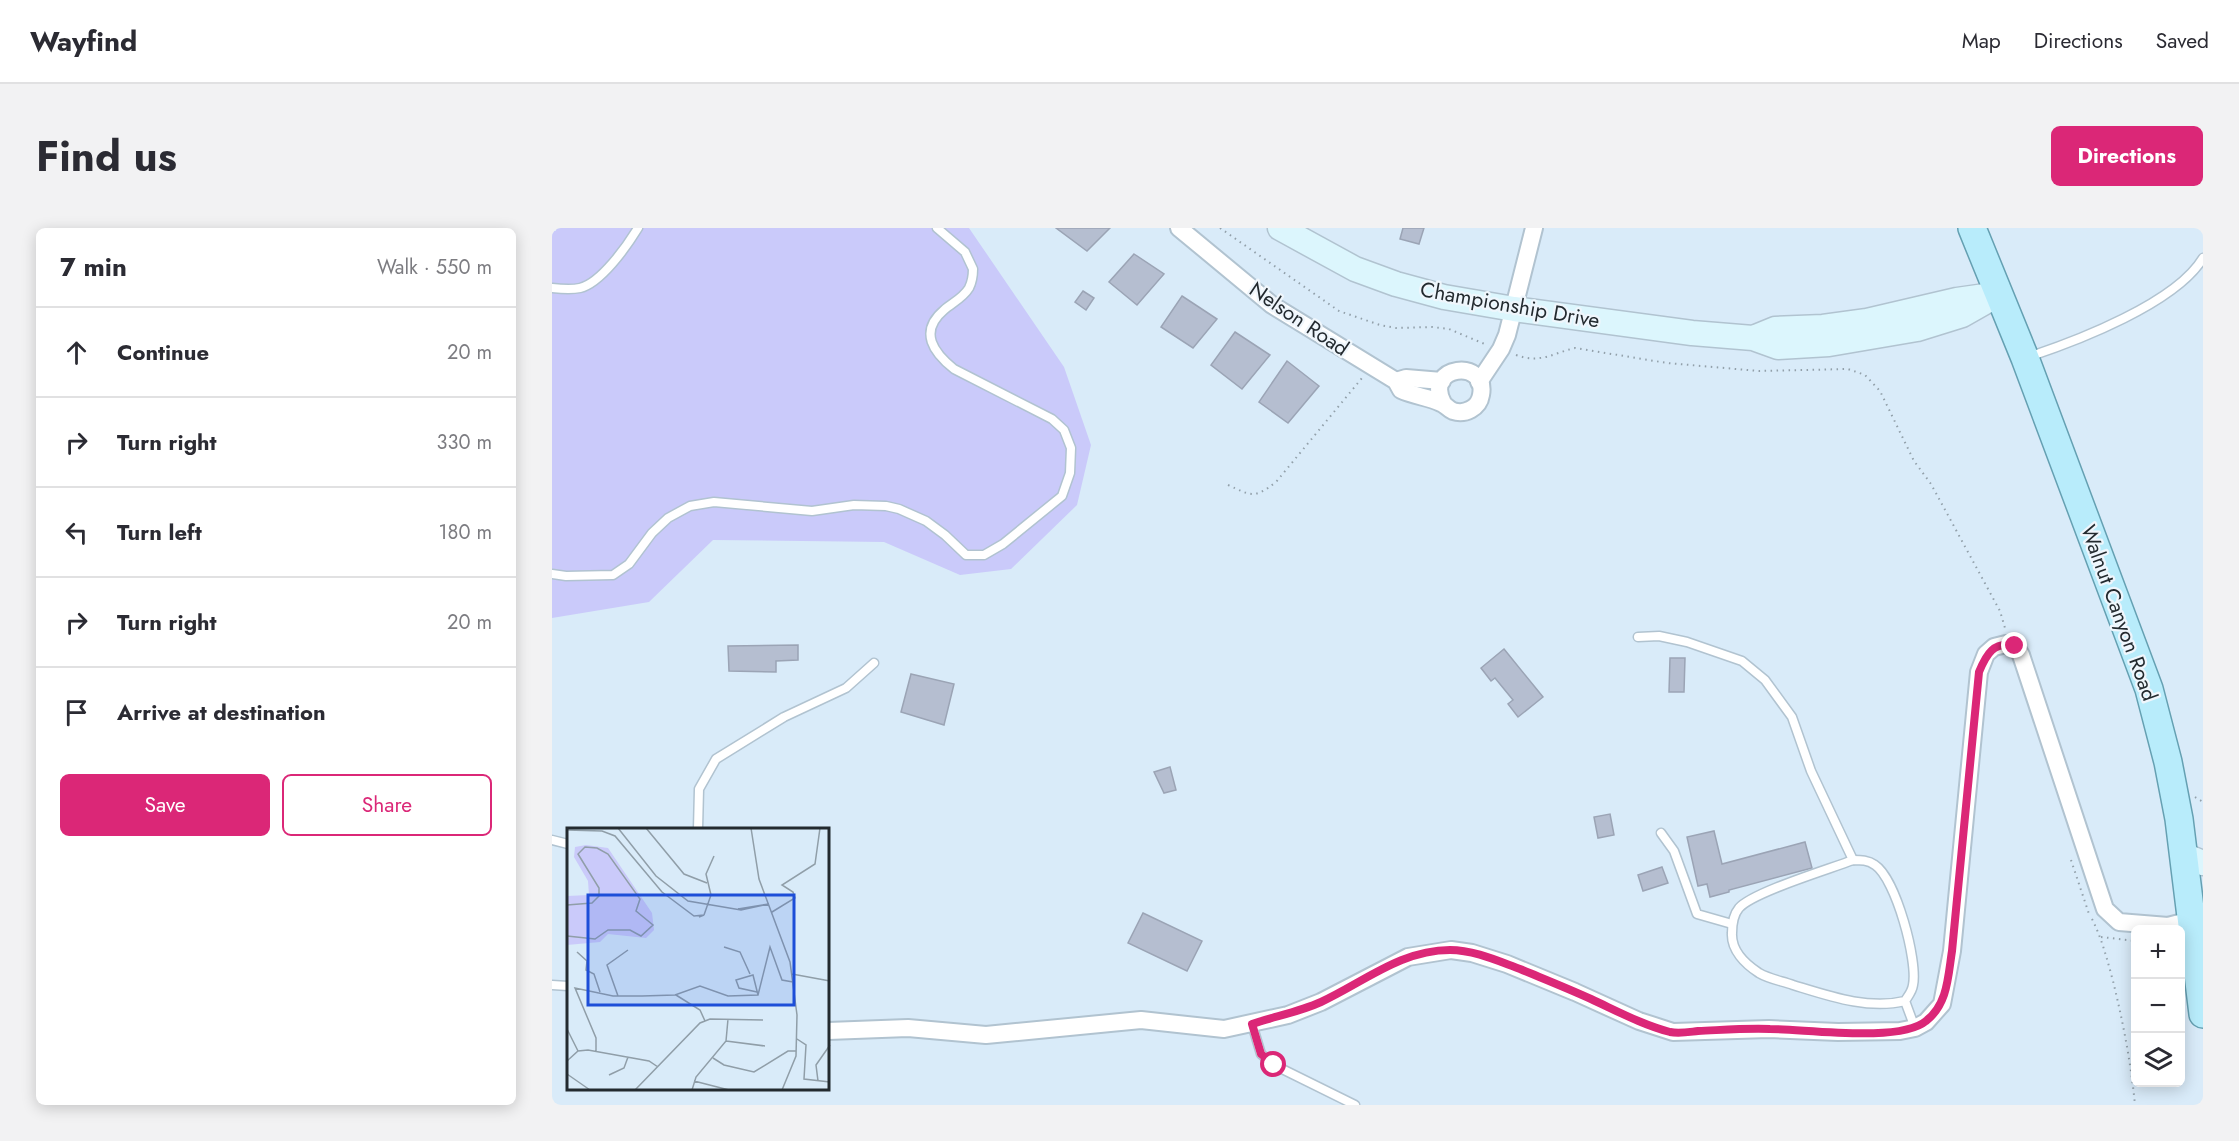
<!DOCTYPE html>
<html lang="en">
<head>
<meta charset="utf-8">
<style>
  :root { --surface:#fff; --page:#f2f2f3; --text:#2b2b33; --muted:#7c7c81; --line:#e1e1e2; --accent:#db2777 }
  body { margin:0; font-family:Jost,sans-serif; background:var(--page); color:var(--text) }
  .controls { position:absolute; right:18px; bottom:18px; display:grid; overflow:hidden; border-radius:9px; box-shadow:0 3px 15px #0003 }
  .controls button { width:54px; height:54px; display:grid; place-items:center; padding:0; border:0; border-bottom:2px solid var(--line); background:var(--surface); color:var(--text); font:30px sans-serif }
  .stop { position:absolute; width:18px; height:18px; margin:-14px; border:4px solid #db2777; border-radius:50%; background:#fff }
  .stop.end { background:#db2777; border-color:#fff; box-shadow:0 2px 6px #0008 }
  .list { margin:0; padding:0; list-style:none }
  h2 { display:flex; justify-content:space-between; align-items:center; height:78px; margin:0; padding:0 24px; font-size:26px }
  h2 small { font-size:20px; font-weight:400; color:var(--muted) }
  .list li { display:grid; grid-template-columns:39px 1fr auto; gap:18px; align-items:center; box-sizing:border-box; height:90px; padding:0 24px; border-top:2px solid var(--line) }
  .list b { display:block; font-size:22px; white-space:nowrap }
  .list em { font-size:20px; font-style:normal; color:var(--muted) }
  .actions { display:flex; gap:12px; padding:18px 24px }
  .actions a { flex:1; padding:14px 0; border:2px solid var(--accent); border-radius:9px; text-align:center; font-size:21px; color:var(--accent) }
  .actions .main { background:var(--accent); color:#fff }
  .icon { flex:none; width:33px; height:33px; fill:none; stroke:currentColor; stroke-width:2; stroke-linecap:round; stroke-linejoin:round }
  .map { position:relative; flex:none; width:1651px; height:877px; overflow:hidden; border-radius:9px }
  header { display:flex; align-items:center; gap:36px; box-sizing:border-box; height:84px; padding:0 30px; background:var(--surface); border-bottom:2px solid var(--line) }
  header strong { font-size:28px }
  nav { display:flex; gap:33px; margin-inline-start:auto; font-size:21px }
  .intro { display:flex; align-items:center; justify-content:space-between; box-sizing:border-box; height:144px; padding:0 36px }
  h1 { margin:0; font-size:42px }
  .button { padding:15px 27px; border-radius:9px; background:var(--accent); color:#fff; font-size:21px; font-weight:700 }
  main { display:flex; gap:36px; padding:0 36px }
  aside { flex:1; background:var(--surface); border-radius:9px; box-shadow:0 3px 15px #0003 }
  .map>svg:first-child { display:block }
  .green { fill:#cacafa }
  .building { fill:#b5bed0; stroke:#9ba4b5; stroke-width:1.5 }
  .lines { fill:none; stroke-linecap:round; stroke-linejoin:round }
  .lane-casing { stroke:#b1c3d0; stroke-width:11 }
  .street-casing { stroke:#b1c3d0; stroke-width:20 }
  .secondary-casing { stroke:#b1c3d0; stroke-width:27 }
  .primary-casing { stroke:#65a0b2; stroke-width:30 }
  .path { stroke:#92a0aa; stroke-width:2; stroke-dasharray:1.5 4.5; stroke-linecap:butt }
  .lane { stroke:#fff; stroke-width:8 }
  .street { stroke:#fff; stroke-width:16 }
  .secondary { stroke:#dcf6fd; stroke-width:24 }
  .primary { stroke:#b8ecfb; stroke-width:27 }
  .route { stroke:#db2777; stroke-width:8 }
  .labels { text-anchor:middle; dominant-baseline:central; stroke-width:4.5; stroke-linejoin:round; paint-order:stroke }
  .street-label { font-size:21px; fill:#232a2f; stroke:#eff6fc }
  .inset-road { fill:none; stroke:#909ea8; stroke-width:1.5 }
  .view { fill:#1d4ed8; fill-opacity:0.15; stroke:#1d4ed8; stroke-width:3 }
  .inset-edge { fill:none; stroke:#232a2f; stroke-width:3 }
</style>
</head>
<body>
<header>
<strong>Wayfind</strong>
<nav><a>Map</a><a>Directions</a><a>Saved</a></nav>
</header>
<div class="intro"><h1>Find us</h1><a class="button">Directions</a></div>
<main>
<aside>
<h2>7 min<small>Walk · 550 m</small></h2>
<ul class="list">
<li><svg class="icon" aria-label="ahead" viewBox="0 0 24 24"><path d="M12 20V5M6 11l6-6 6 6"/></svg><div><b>Continue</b></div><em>20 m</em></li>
<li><svg class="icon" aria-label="right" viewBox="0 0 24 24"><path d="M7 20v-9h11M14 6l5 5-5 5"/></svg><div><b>Turn right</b></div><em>330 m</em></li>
<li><svg class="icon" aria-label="left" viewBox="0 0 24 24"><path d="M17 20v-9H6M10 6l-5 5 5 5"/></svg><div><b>Turn left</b></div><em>180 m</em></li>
<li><svg class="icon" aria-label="right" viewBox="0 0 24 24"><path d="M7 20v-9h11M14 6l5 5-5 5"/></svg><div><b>Turn right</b></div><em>20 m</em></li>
<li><svg class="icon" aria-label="arrive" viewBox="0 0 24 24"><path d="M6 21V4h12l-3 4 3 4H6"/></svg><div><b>Arrive at destination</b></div></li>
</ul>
<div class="actions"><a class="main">Save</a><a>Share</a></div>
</aside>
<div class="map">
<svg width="1651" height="877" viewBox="0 0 1651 877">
  <rect width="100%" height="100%" fill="#d9ebf9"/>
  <path class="green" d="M4 0H417L512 139 539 217 525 277 459 341 408 347 332 314 161 312 97 374 0 390V3H4Z"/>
  <g class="building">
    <path d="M504 0H558L535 23Z"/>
    <path d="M851 0H872L867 16 848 11Z"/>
    <path d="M582 26 612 46 585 77 557 54Z"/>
    <path d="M531 63 542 70 534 82 523 74Z"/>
    <path d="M630 68 665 91 641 120 609 99Z"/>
    <path d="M683 104 718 127 690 161 659 137Z"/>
    <path d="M735 133 767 158 736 195 707 174Z"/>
    <path d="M246 417V432L224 433V444L177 443 176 418Z"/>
    <path d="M952 421 991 469 966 489 956 476 961 472 943 450 939 453 929 440Z"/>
    <path d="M1118 430H1133L1132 464H1117Z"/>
    <path d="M359 446 402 456 392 497 349 484Z"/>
    <path d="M618 539 624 562 612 565 602 544Z"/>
    <path d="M1058 586 1062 607 1046 610 1042 589Z"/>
    <path d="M1162 603 1170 636 1253 614 1260 640 1177 662V664L1158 669 1155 656 1146 658 1135 609Z"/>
    <path d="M1110 639 1116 655 1091 663 1086 647Z"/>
    <path d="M591 685 650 713 635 743 576 715Z"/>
  </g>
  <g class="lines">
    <g class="lane-casing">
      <g id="lane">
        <path d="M0 60C9 61 19 62 28 60 49 55 75 18 86 0"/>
        <path d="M1476 129C1525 113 1624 75 1651 30"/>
        <path d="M0 346 14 348 61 347 77 336 100 305 116 290 138 278 162 274 260 283 302 277 334 278 347 281 374 293 393 307 414 327H432L451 316 510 268 518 245 519 220 512 202 500 191 402 141C382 125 366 104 392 82 400 75 411 70 417 60 420 54 421 47 421 41L413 24 385 0"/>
        <path d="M1086 409 1107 408 1135 414 1190 433 1213 452 1240 489 1259 543 1301 632"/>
        <path d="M146 601 147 561 164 531 232 489 294 460 322 435"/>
        <path d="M1109 605 1122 623 1145 686 1180 696"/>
        <path d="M0 612 16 616"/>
        <path d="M0 757 16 758"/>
        <path d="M1353 773C1316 782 1277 768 1241 757 1230 753 1217 751 1207 745 1193 736 1179 722 1180 705 1180 697 1182 686 1187 680 1201 664 1278 641 1301 632 1309 632 1316 632 1323 637 1344 651 1366 733 1361 757 1360 764 1356 768 1353 773L1363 800"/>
        <path d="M700 796 709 826 722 837 803 877"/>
      </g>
    </g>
    <g class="street-casing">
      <g id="street">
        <path d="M627 0 720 77 844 153 849 162C862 168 877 169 889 175 894 177 896 181 901 183 913 187 927 180 929 167 936 130 871 137 891 175"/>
        <path d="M844 153 854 150 890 153"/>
        <path d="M927 154 949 121 955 107 982 0"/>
        <path d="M276 803 356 800 434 807 589 792 672 801 736 787 769 774 856 729 899 722 920 725 955 736 1023 764 1087 793 1121 804 1217 801 1286 804 1348 803 1363 800 1374 794 1390 776 1400 723 1427 444 1434 426 1442 419 1454 416 1463 418 1469 427 1553 681 1567 694 1616 698 1639 692"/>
      </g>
    </g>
    <g class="secondary-casing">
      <g id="secondary">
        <path d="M728 0 803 41 844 56 892 69 962 81 1140 105 1201 110 1226 119 1277 116 1365 101 1410 87 1447 66 1405 72 1315 93 1271 99 1223 101 1201 110"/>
        <path d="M1631 627 1651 635"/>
      </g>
    </g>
    <g class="primary-casing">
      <path id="primary" d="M1420 0 1473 130 1597 461 1616 534 1627 591 1651 786"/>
    </g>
    <g class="path">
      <path d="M668 0 787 83 828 97 844 100 880 99 897 101 935 117"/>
      <path d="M964 127C989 136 1001 125 1023 120L1115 135 1207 143 1296 141 1313 147 1328 163 1362 233 1379 256 1448 383 1453 400"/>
      <path d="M676 257C700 268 702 271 724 254L810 150"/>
      <path d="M1643 569 1651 574"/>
      <path d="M1519 632 1537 686"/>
      <path d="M1540 691C1550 711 1555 731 1561 753 1571 794 1579 835 1583 877"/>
      <path d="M1549 709 1584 713"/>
    </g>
    <use href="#lane" class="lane"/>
    <use href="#street" class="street"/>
    <use href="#secondary" class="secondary"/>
    <use href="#primary" class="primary"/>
  </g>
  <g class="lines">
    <path class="route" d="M722 837 709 826 700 796C724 788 747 784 769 774 812 754 849 722 898 722 922 722 946 733 968 741 992 751 1015 760 1039 771 1065 783 1091 797 1118 804 1127 806 1137 804 1146 803 1170 802 1194 800 1218 801 1253 801 1348 815 1374 793 1396 776 1396 748 1400 723L1427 444C1434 427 1442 412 1463 418"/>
  </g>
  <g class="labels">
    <g class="street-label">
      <text transform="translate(958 77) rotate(10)">Championship Drive</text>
      <text transform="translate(747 91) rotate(34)">Nelson Road</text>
      <text transform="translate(1567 385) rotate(70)">Walnut Canyon Road</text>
    </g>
  </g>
  <g transform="translate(15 600)">
    <rect width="262" height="262" fill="#d9ebf9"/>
    <path d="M19 17 41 20 85 85 87 102 79 110 41 106 33 114 0 117V68L22 67 21 53 7 29 8 19Z" fill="#cacafa"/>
    <path class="inset-road" d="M51 0 89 48 121 73 174 82 202 76 171 81M79 0 117 46 140 55M184 0 192 51 223 134 230 187 229 228 215 262M0 2 35 3 48 8 95 64 127 88 137 87 132 89M0 77 25 75 32 68V60L11 26 18 19 30 20 41 26 73 71 69 83 86 97 74 108 63 102H41L28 111 0 108M205 84 228 70 226 64 215 57 248 36 253 0M137 87 144 67 139 46 147 28M157 119 173 124 183 146M10 124 20 133 19 142 27 146 33 164M225 146 263 153M190 164 172 160 169 152 186 147 191 167M109 167 133 182 138 193M51 168 40 137 61 122M0 201 11 223M230 211 239 217 237 251 263 254M159 213 198 218M29 223V210L8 160 46 168H75L108 167 133 158 161 168 191 167 203 119 215 152 226 154M146 230 157 237 187 244 221 223H229M0 233 11 223 21 222 82 233 91 239M0 246 23 262M42 247 57 240 61 229M127 253 162 262M251 253 249 237 263 217M68 262 133 195 143 191 196 192M125 262 129 249 159 213 161 191"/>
    <path class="view" d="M21 67H227V177H21Z"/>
    <rect width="262" height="262" class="inset-edge"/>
  </g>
</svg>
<div class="controls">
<button>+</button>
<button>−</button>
<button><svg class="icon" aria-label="layers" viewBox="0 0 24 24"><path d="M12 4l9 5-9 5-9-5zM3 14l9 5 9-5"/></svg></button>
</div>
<div class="stop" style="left:722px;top:837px"></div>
<div class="stop end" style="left:1463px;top:418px"></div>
</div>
</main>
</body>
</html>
